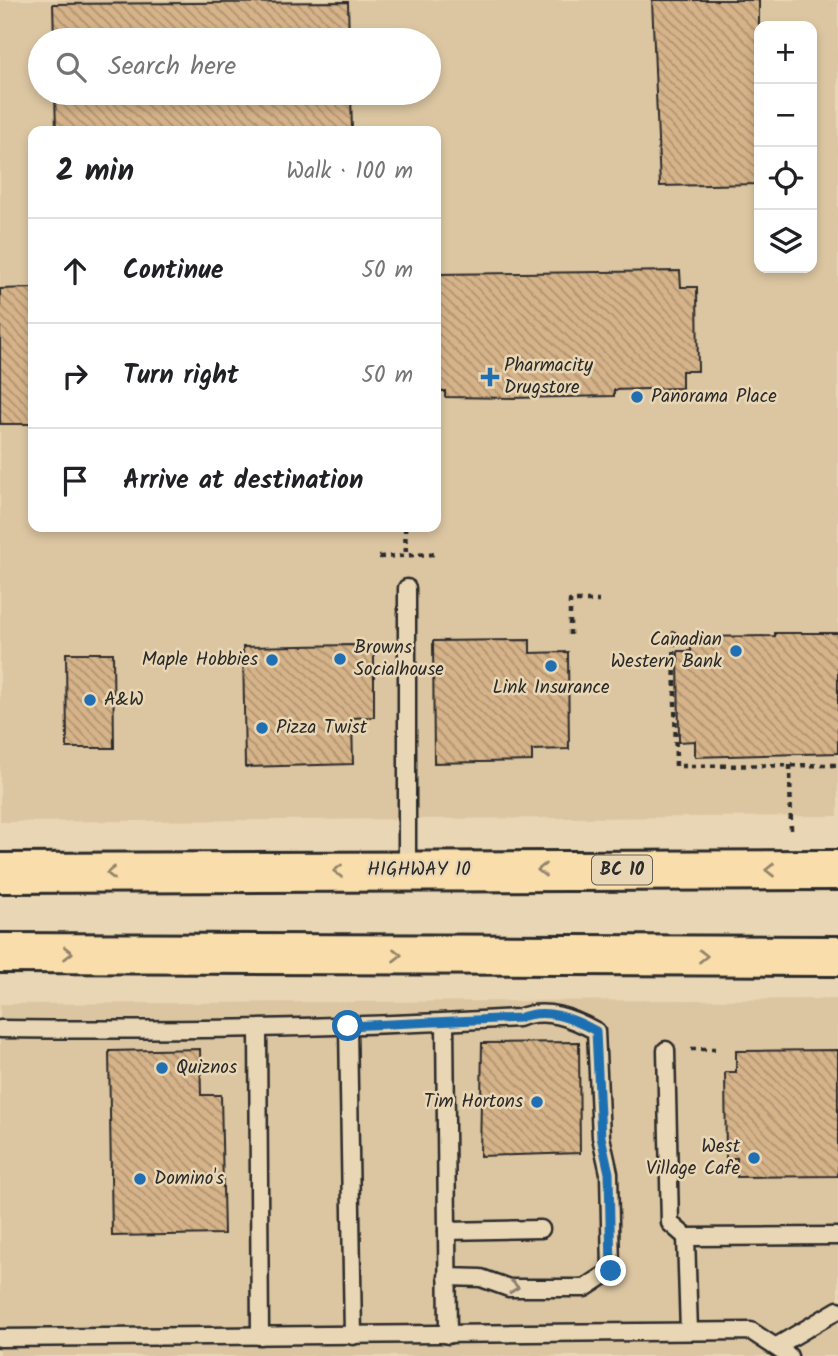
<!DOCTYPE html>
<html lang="en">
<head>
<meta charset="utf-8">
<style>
  :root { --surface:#fff; --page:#f2f2f2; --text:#202124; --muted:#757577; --line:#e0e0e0 }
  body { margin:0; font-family:Kalam,sans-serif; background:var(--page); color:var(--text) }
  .controls { position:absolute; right:21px; top:21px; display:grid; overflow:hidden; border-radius:14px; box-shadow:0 4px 10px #0003 }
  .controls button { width:63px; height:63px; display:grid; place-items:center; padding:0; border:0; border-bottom:2px solid var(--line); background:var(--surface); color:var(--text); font:35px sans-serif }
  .stop { position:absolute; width:21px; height:21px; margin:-16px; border:5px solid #1f6fb2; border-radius:50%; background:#fff }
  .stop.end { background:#1f6fb2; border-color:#fff; box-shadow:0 2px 7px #0008 }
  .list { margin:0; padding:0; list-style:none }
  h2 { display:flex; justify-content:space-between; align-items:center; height:91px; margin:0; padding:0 28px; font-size:30px }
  h2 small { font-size:23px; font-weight:400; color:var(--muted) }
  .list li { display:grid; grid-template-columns:46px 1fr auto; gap:21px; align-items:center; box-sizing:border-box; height:105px; padding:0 28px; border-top:2px solid var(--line) }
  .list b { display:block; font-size:26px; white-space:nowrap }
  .list em { font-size:23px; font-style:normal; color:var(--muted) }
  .icon { flex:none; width:38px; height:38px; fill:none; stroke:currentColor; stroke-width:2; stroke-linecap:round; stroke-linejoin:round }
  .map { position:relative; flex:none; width:838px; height:1356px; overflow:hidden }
  .search { position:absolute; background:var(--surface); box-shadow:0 4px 10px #0003; left:28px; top:28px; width:413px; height:77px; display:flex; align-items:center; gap:18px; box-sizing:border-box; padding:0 24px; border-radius:38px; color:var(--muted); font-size:26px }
  .panel { position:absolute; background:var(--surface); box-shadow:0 4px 10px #0003; left:28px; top:126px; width:413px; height:406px; border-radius:14px }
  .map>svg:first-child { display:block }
  .built { fill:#dcc6a2; fill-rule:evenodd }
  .building { fill:url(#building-back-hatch); stroke:#2b2b2b; stroke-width:2 }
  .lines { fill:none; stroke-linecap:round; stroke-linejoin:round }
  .lane-casing { stroke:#2b2b2b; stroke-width:21 }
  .highway-casing { stroke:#2b2b2b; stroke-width:44 }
  .path { stroke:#2b2b2b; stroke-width:4.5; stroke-dasharray:5 5; stroke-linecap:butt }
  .lane { stroke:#e9d6b4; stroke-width:16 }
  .highway { stroke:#f9deab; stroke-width:38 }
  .oneway { stroke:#92846b }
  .oneway2 { stroke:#8a8070 }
  .route { stroke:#1f6fb2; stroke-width:9 }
  .poi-dot { fill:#1f6fb2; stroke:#e9d6b4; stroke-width:2.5 }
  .labels { text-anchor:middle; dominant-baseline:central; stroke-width:5; stroke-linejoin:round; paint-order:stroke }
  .shield { fill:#e9d6b4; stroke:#645e54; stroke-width:2 }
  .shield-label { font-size:18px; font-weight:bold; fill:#2b2b2b }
  .poi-label { font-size:19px; fill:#2b2b2b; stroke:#e9d6b4; text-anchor:start }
  .street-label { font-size:19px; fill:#2b2b2b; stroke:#e9d6b4 }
</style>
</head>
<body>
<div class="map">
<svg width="838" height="1356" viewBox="0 0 838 1356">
  <defs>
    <pattern id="building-back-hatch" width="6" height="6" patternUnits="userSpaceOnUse" patternTransform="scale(1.75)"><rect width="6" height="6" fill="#d6b389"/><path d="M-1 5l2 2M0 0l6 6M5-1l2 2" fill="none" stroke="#ae9270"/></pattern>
  </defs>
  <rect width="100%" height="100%" fill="#e9d6b4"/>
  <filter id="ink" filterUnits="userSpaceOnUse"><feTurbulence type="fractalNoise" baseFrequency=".0143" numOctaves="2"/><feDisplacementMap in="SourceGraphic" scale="14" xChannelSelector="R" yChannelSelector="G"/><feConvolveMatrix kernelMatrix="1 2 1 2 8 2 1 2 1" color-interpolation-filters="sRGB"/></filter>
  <g filter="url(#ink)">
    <g class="built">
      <path d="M0 0H838V816L0 822ZM759 26H812V268H759ZM40 40H429V93H40ZM33 131H436V527H33Z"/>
      <path d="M838 999V1356H0V1004Z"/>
    </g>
    <g class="building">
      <path d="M652 0H759V184L660 186Z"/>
      <path d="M348 2 349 40H54L53 4Z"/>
      <path d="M55 93H351L352 131H56Z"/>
      <path d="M680 271 681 287H697L698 371H682V388L614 390V396L513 398 445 397V391H436V274Z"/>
      <path d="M33 288V424H0V289Z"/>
      <path d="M775 633H838V753L695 757V741L679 742 678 651H691V637L775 636Z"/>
      <path d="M530 640V653L568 652 569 749 532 750V761L434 763 433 641Z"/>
      <path d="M351 645 374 647V717L352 718 353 764 245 767 243 647Z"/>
      <path d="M66 653H113L114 748H67Z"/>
      <path d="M579 1042 580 1153 480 1156 482 1043Z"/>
      <path d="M200 1049 201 1095H221L224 1234 112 1236 109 1051Z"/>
      <path d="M838 1050V1176L737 1177V1158H726L725 1072H736V1051Z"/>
    </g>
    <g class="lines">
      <g class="lane-casing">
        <g id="lane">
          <path d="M407 870V588"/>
          <path d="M445 1022 448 1335"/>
          <path d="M348 1026 353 1336"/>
          <path d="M0 1029C173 1031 346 1028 518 1018 546 1007 572 1018 596 1031L601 1137 609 1173 611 1271 585 1288H509L481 1278 447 1277"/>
          <path d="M258 1029 260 1336"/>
          <path d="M666 1050 670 1223 686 1237"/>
          <path d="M447 1231 541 1229"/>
          <path d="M689 1331 686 1237 838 1236"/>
          <path d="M0 1338 751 1331 789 1356"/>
          <path d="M777 1346 838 1310"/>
        </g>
      </g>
      <g class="highway-casing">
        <g id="highway">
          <path d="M0 873 838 870"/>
          <path d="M0 953 838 956"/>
        </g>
      </g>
      <g class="path">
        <path d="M405 527 406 555"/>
        <path d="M379 557 434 554"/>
        <path d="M674 631 676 766 838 765"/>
        <path d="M570 635V601H599"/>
        <path d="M790 765 791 831"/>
        <path d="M691 1049H715"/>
      </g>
      <use href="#lane" class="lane"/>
      <use href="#highway" class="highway"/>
    </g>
    <defs><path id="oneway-chevron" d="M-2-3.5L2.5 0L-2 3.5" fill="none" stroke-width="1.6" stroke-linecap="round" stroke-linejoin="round" transform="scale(1.75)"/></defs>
    <g class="oneway">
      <use href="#oneway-chevron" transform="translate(542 870) rotate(180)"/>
      <use href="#oneway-chevron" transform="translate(770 870) rotate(180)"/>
      <use href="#oneway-chevron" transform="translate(338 871) rotate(180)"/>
      <use href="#oneway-chevron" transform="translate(111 873) rotate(180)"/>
      <use href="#oneway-chevron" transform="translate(68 953)"/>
      <use href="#oneway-chevron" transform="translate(397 955)"/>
      <use href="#oneway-chevron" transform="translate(703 956)"/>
    </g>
    <use class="oneway2" href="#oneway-chevron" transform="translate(514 1287) rotate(6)"/>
  </g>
  <g class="lines" filter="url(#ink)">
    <path class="route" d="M348 1026 519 1018C546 1007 572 1018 596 1031L601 1137 609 1173 611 1271"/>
  </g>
  <g class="poi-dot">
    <path d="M486.5 366.5h7v7h7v7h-7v7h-7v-7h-7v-7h7z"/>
    <circle cx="637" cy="397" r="7"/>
    <circle cx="736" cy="651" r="7"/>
    <circle cx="340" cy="659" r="7"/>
    <circle cx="272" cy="660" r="7"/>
    <circle cx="551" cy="666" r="7"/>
    <circle cx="90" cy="700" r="7"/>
    <circle cx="262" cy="728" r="7"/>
    <circle cx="162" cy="1068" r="7"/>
    <circle cx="537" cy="1102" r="7"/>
    <circle cx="754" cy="1158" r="7"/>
    <circle cx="140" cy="1179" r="7"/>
  </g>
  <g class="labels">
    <rect class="shield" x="592" y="855.5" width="60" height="29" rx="5"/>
    <g class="shield-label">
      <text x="622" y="870">BC 10</text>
    </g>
    <g class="poi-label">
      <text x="504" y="366">Pharmacity<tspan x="504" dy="22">Drugstore</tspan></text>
      <text x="651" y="397">Panorama Place</text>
      <text x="722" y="640" text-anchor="end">Canadian<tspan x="722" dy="22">Western Bank</tspan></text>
      <text x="354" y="648">Browns<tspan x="354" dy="22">Socialhouse</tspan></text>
      <text x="258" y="660" text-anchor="end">Maple Hobbies</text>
      <text x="551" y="688" text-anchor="middle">Link Insurance</text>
      <text x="104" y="700">A&amp;W</text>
      <text x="276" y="728">Pizza Twist</text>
      <text x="176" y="1068">Quiznos</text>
      <text x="523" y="1102" text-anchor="end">Tim Hortons</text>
      <text x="740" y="1147" text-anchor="end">West<tspan x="740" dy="22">Village Cafe</tspan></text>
      <text x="154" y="1179">Domino's</text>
    </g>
    <g class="street-label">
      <text x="419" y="870">HIGHWAY 10</text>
    </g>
  </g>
</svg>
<div class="controls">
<button>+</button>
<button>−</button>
<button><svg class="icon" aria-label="locate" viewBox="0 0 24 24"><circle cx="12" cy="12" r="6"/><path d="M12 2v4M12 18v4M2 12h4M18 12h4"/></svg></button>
<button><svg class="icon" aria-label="layers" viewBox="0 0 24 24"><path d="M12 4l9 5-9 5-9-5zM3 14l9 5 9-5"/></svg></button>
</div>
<div class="stop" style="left:348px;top:1026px"></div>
<div class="stop end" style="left:611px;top:1271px"></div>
<div class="search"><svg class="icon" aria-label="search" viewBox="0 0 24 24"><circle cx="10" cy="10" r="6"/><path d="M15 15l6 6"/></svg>Search here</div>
<section class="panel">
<h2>2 min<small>Walk · 100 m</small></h2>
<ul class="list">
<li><svg class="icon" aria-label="ahead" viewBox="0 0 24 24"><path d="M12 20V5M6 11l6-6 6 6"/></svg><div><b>Continue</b></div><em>50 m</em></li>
<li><svg class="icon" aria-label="right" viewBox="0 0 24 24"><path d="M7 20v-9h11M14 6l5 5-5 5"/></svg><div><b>Turn right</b></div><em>50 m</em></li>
<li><svg class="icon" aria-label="arrive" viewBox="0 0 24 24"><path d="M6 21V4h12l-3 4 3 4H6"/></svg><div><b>Arrive at destination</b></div></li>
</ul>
</section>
</div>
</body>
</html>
